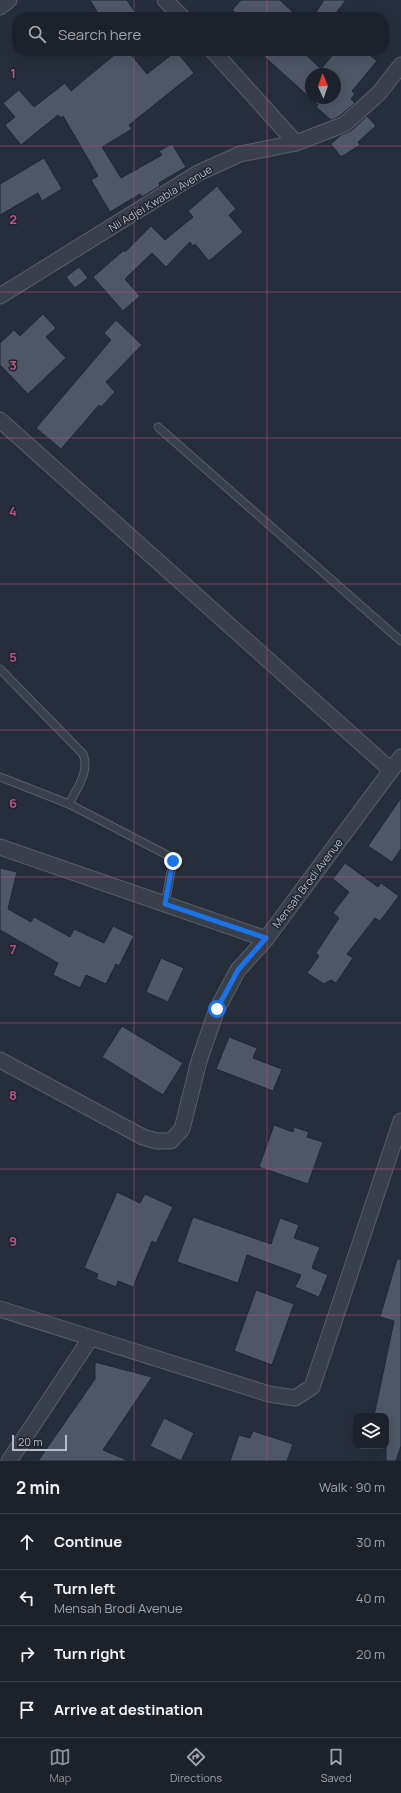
<!DOCTYPE html>
<html lang="en">
<head>
<meta charset="utf-8">
<style>
  :root { --surface:#1c222c; --page:#292f38; --text:#f1f3f6; --muted:#a0a4a9; --line:#3a3f48; --accent:#8c9099 }
  body { margin:0; font-family:Manrope,sans-serif; background:var(--page); color:var(--text) }
  .controls { position:absolute; right:12px; bottom:12px; display:grid; overflow:hidden; border-radius:8px; box-shadow:0 4px 16px #0002 }
  .controls button { width:36px; height:36px; display:grid; place-items:center; padding:0; border:0; border-bottom:1px solid var(--line); background:var(--surface); color:var(--text); font:20px sans-serif }
  .compass { position:absolute; left:305px; top:68px; width:36px; height:36px; border-radius:50%; background:var(--surface); box-shadow:0 4px 16px #0002; rotate:358deg }
  .scale { position:absolute; left:12px; bottom:10px; width:55px; box-sizing:border-box; padding-left:4px; border:2px solid #b5bbc6; border-top:0; font-size:11px; line-height:14px; white-space:nowrap; color:#b5bbc6; -webkit-text-stroke:3px #1e2530; paint-order:stroke }
  .stop { position:absolute; width:12px; height:12px; margin:-9px; border:3px solid #1a73e8; border-radius:50%; background:#fff }
  .stop.end { background:#1a73e8; border-color:#fff; box-shadow:0 1px 4px #0008 }
  .list { margin:0; padding:0; list-style:none }
  h2 { display:flex; justify-content:space-between; align-items:center; height:52px; margin:0; padding:0 16px; font-size:17px }
  h2 small { font-size:13px; font-weight:400; color:var(--muted) }
  .list li { display:grid; grid-template-columns:26px 1fr auto; gap:12px; align-items:center; box-sizing:border-box; height:56px; padding:0 16px; border-top:1px solid var(--line) }
  .list b { display:block; font-size:15px; white-space:nowrap }
  .list p { margin:0; font-size:13px; white-space:nowrap; color:var(--muted) }
  .list em { font-size:13px; font-style:normal; color:var(--muted) }
  .icon { flex:none; width:22px; height:22px; fill:none; stroke:currentColor; stroke-width:2; stroke-linecap:round; stroke-linejoin:round }
  .map { position:relative; flex:none; width:401px; height:1461px; overflow:hidden }
  .search { position:absolute; background:var(--surface); box-shadow:0 4px 16px #0002; left:12px; right:12px; top:12px; height:44px; display:flex; align-items:center; gap:10px; box-sizing:border-box; padding:0 14px; border-radius:16px; color:var(--muted); font-size:15px }
  .sheet { height:276px; background:var(--surface) }
  nav { display:flex; justify-content:space-around; align-items:center; box-sizing:border-box; height:56px; border-top:1px solid var(--line); background:var(--surface); font-size:11px; color:var(--muted) }
  nav a { display:grid; justify-items:center; gap:2px }
  nav .on { color:var(--accent) }
  .map>svg:first-child { display:block }
  .building { fill:#4f5665; stroke:#202732; fill-rule:evenodd }
  .lines { fill:none; stroke-linecap:round; stroke-linejoin:round }
  .service-casing { stroke:#575e69; stroke-width:9 }
  .minor-casing { stroke:#575e69; stroke-width:17 }
  .service { stroke:#39404b; stroke-width:7 }
  .minor { stroke:#39404b; stroke-width:15 }
  .route { stroke:#1a73e8; stroke-width:5 }
  .grid { fill:none; stroke:#bd5180; stroke-width:1; stroke-opacity:0.55 }
  .labels { text-anchor:middle; dominant-baseline:central; stroke-width:3; stroke-linejoin:round; paint-order:stroke }
  .street-label { font-size:11px; fill:#b5bbc6; stroke:#1e2530 }
  .grid-label { font-size:13px; text-anchor:middle; font-weight:bold; fill:#bd5180; stroke:#1e2530; stroke-width:3; stroke-linejoin:round; paint-order:stroke }
</style>
</head>
<body>
<div class="map">
<svg width="401" height="1461" viewBox="0 0 401 1461">
  <rect width="100%" height="100%" fill="#252e3a"/>
  <g class="building">
    <path d="M90 0H127L138 17H100Z"/>
    <path d="M241 0H280L298 17H240L232 10Z"/>
    <path d="M324 0H346L333 17H313Z"/>
    <path d="M119 51H128L147 74 176 51 194 73 129 125 132 129 102 147 121 178 162 155 159 151 172 144 186 167 159 183 160 186 142 197 140 194 110 212 91 180 98 176 63 116 61 118 58 115 21 145 5 125 15 117 3 103 19 90 34 107 65 83 71 91Z"/>
    <path d="M258 51H302L321 69 336 51H365L377 61 352 91 355 94 351 99 355 103 340 116 331 120 316 107 318 105ZM311 74H335V98H311Z"/>
    <path d="M367 116 376 126 358 142 360 145 341 157 331 144 341 135 351 131Z"/>
    <path d="M44 158 62 189 42 201 38 193 0 215V184Z"/>
    <path d="M217 186 236 209 229 215 243 232 209 261 195 244 193 246 190 242 166 267 152 253 125 279 140 296 123 311 93 277 124 250 125 252 151 226 165 240 193 217 188 211Z"/>
    <path d="M79 267 88 278 75 288 66 277Z"/>
    <path d="M43 314 56 328 46 337 66 358 28 394 0 365V343L14 330 20 336Z"/>
    <path d="M116 320 142 345 106 382 115 392 101 407 99 405 61 449 36 428 111 340 104 333Z"/>
    <path d="M401 798V849L392 862 368 846Z"/>
    <path d="M345 863 378 887 381 883 399 896 380 921 375 918 347 954 353 958 336 983 331 980 324 984 307 973 319 956 316 953 339 918 333 913 349 892 333 879Z"/>
    <path d="M0 868 17 872 8 909 31 922 34 917 70 937 74 929 104 943 113 926 134 936 119 966 116 964 106 984 86 975 80 988 53 975 58 963 0 930Z"/>
    <path d="M161 958 184 968 168 1002 146 992Z"/>
    <path d="M122 1026 183 1063 163 1095 102 1057Z"/>
    <path d="M229 1037 257 1048 253 1058 282 1069 273 1091 216 1069Z"/>
    <path d="M274 1125 293 1132 294 1127 309 1132 307 1137 323 1142 308 1184 259 1167Z"/>
    <path d="M117 1192 140 1203 145 1194 173 1207 156 1243 152 1241 133 1287 118 1281 116 1287 96 1279 98 1274 84 1268Z"/>
    <path d="M193 1217 271 1244 280 1218 299 1225 294 1238 320 1247 312 1268 328 1275 319 1297 295 1287 301 1275 247 1255 238 1283 177 1262Z"/>
    <path d="M397 1259H401V1446L396 1461H386V1416H374L394 1321 380 1317Z"/>
    <path d="M256 1290 294 1304 272 1365 234 1351Z"/>
    <path d="M95 1362 152 1377 103 1450 129 1461H38L95 1379Z"/>
    <path d="M164 1418 194 1433 181 1461 150 1446Z"/>
    <path d="M253 1431 293 1444 287 1461H230L239 1435 250 1438Z"/>
  </g>
  <g class="lines">
    <g class="service-casing">
      <g id="service">
        <path d="M158 427 401 641"/>
        <path d="M0 669 83 754C90 772 77 788 69 804"/>
        <path d="M0 777 69 804 169 856 173 861 165 904"/>
      </g>
    </g>
    <g class="minor-casing">
      <g id="minor">
        <path d="M165 0 182 17"/>
        <path d="M0 7 9 0"/>
        <path d="M213 51 296 143"/>
        <path d="M0 296 198 173 240 154 296 143 345 124 379 93 401 65"/>
        <path d="M0 420 391 770"/>
        <path d="M0 847 266 939 401 757"/>
        <path d="M0 1060 143 1137 157 1141H171L182 1129 199 1061 217 1009 238 970 266 939"/>
        <path d="M0 1309 269 1394 295 1398 312 1387 401 1121"/>
        <path d="M9 1461 90 1339"/>
      </g>
    </g>
    <use href="#service" class="service"/>
    <use href="#minor" class="minor"/>
  </g>
  <g class="lines">
    <path class="route" d="M173 861 165 904 266 938 238 970 217 1009"/>
  </g>
  <path class="grid" d="M134 0V17M267 0V17M134 51V1461M267 51V1461M0 146H401M0 292H401M0 438H401M0 584H401M0 730H401M0 877H401M0 1023H401M0 1169H401M0 1315H401"/>
  <g class="labels">
    <g class="street-label">
      <text transform="translate(160 198) rotate(-31)">Nii Adjei Kwabla Avenue</text>
      <text transform="translate(307 883) rotate(-53)">Mensah Brodi Avenue</text>
    </g>
  </g>
  <g class="grid-label">
    <text x="13" y="78">1</text>
    <text x="13" y="224">2</text>
    <text x="13" y="370">3</text>
    <text x="13" y="516">4</text>
    <text x="13" y="662">5</text>
    <text x="13" y="808">6</text>
    <text x="13" y="954">7</text>
    <text x="13" y="1100">8</text>
    <text x="13" y="1246">9</text>
  </g>
</svg>
<div class="controls">
<button><svg class="icon" aria-label="layers" viewBox="0 0 24 24"><path d="M12 4l9 5-9 5-9-5zM3 14l9 5 9-5"/></svg></button>
</div>
<svg class="compass" viewBox="-18 -18 36 36"><path d="M0-13l5 13h-10z" fill="#e53935"/><path d="M0 13l5-13h-10z" fill="#a0a4a9"/></svg>
<div class="scale">20 m</div>
<div class="stop" style="left:217px;top:1009px"></div>
<div class="stop end" style="left:173px;top:861px"></div>
<div class="search"><svg class="icon" aria-label="search" viewBox="0 0 24 24"><circle cx="10" cy="10" r="6"/><path d="M15 15l6 6"/></svg>Search here</div>
</div>
<section class="sheet">
<h2>2 min<small>Walk · 90 m</small></h2>
<ul class="list">
<li><svg class="icon" aria-label="ahead" viewBox="0 0 24 24"><path d="M12 20V5M6 11l6-6 6 6"/></svg><div><b>Continue</b></div><em>30 m</em></li>
<li><svg class="icon" aria-label="left" viewBox="0 0 24 24"><path d="M17 20v-9H6M10 6l-5 5 5 5"/></svg><div><b>Turn left</b><p>Mensah Brodi Avenue</p></div><em>40 m</em></li>
<li><svg class="icon" aria-label="right" viewBox="0 0 24 24"><path d="M7 20v-9h11M14 6l5 5-5 5"/></svg><div><b>Turn right</b></div><em>20 m</em></li>
<li><svg class="icon" aria-label="arrive" viewBox="0 0 24 24"><path d="M6 21V4h12l-3 4 3 4H6"/></svg><div><b>Arrive at destination</b></div></li>
</ul>
</section>
<nav>
<a class="on"><svg class="icon" aria-label="map" viewBox="0 0 24 24"><path d="M3 6l6-2 6 2 6-2v14l-6 2-6-2-6 2zM9 4v14M15 6v14"/></svg>Map</a>
<a><svg class="icon" aria-label="directions" viewBox="0 0 24 24"><path d="M12 3l9 9-9 9-9-9zM9 14v-3h6M13 9l2 2-2 2"/></svg>Directions</a>
<a><svg class="icon" aria-label="saved" viewBox="0 0 24 24"><path d="M7 4h10v16l-5-4-5 4z"/></svg>Saved</a>
</nav>
</body>
</html>
